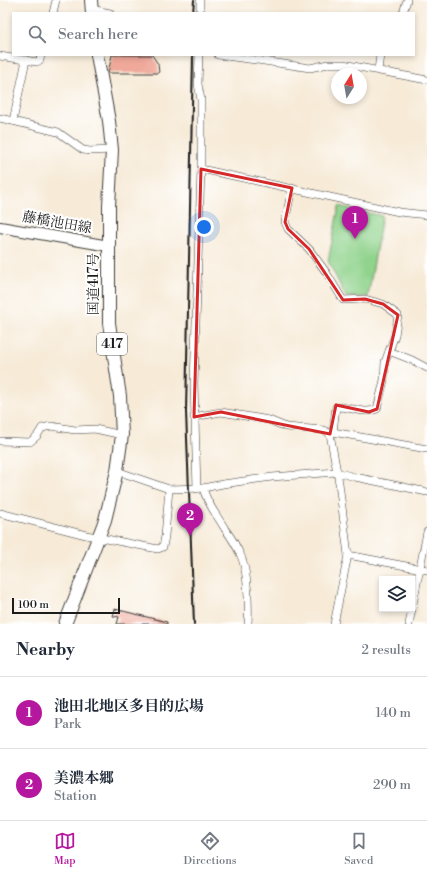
<!DOCTYPE html>
<html lang="en">
<head>
<meta charset="utf-8">
<style>
  :root { --surface:#fff; --page:#f6f6f7; --text:#1f2937; --muted:#747a83; --line:#e0e1e3; --accent:#b5179e }
  body { margin:0; font-family:"Libre Bodoni","Noto Serif JP",serif; background:var(--page); color:var(--text) }
  .controls { position:absolute; right:12px; bottom:12px; display:grid; overflow:hidden; border-radius:0px; box-shadow:0 2px 6px #0003 }
  .controls button { width:36px; height:36px; display:grid; place-items:center; padding:0; border:0; border-bottom:1px solid var(--line); background:var(--surface); color:var(--text); font:20px sans-serif }
  .compass { position:absolute; left:331px; top:68px; width:36px; height:36px; border-radius:50%; background:var(--surface); box-shadow:0 2px 6px #0003; rotate:11deg }
  .scale { position:absolute; left:12px; bottom:10px; width:108px; box-sizing:border-box; padding-left:4px; border:2px solid #1c1c1c; border-top:0; font-size:11px; line-height:14px; white-space:nowrap; color:#1c1c1c; -webkit-text-stroke:3px #fff; paint-order:stroke }
  .you { position:absolute; left:204px; top:227px; width:14px; height:14px; margin:-10px; border:3px solid #fff; border-radius:50%; background:#1a73e8; box-shadow:0 0 0 6px #1a73e833 }
  .badge { display:grid; place-items:center; width:26px; height:26px; border-radius:50%; background:var(--accent); color:#fff; font-size:13px; font-weight:700 }
  .pin { position:absolute; translate:-50% -33px; filter:drop-shadow(0 1px 2px #0008) }
  .pin::after { content:''; position:absolute; top:21px; width:14px; height:12px; background:inherit; clip-path:polygon(0 0,100% 0,50% 100%) }
  .list { margin:0; padding:0; list-style:none }
  h2 { display:flex; justify-content:space-between; align-items:center; height:52px; margin:0; padding:0 16px; font-size:17px }
  h2 small { font-size:13px; font-weight:400; color:var(--muted) }
  .list li { display:grid; grid-template-columns:26px 1fr auto; gap:12px; align-items:center; box-sizing:border-box; height:72px; padding:0 16px; border-top:1px solid var(--line) }
  .list b { display:block; font-size:15px; white-space:nowrap }
  .list p { margin:0; font-size:13px; white-space:nowrap; color:var(--muted) }
  .list em { font-size:13px; font-style:normal; color:var(--muted) }
  .icon { flex:none; width:22px; height:22px; fill:none; stroke:currentColor; stroke-width:2; stroke-linecap:round; stroke-linejoin:round }
  .map { position:relative; flex:none; width:427px; height:624px; overflow:hidden }
  .search { position:absolute; background:var(--surface); box-shadow:0 2px 6px #0003; left:12px; right:12px; top:12px; height:44px; display:flex; align-items:center; gap:10px; box-sizing:border-box; padding:0 14px; border-radius:0px; color:var(--muted); font-size:15px }
  .sheet { height:196px; background:var(--surface) }
  nav { display:flex; justify-content:space-around; align-items:center; box-sizing:border-box; height:56px; border-top:1px solid var(--line); background:var(--surface); font-size:11px; color:var(--muted) }
  nav a { display:grid; justify-items:center; gap:2px }
  nav .on { color:var(--accent) }
  .map>svg:first-child { display:block }
  .green { fill:#90d38c; stroke:#567854 }
  .building { fill:#efa89a }
  .lines { fill:none; stroke-linecap:round; stroke-linejoin:round }
  .street-casing { stroke:#3d3b38; stroke-width:8 }
  .secondary-casing { stroke:#3d3b38; stroke-width:12 }
  .highway-casing { stroke:#3d3b38; stroke-width:14 }
  .street { stroke:#fff; stroke-width:7 }
  .secondary { stroke:#fff; stroke-width:10 }
  .highway { stroke:#fff; stroke-width:12 }
  .rail { stroke:#1c1c1c; stroke-width:2 }
  .marked { fill:none; stroke:#d62828; stroke-width:3; stroke-linejoin:round }
  .labels { text-anchor:middle; dominant-baseline:central; stroke-width:4; stroke-linejoin:round; paint-order:stroke }
  .shield { fill:#fff; stroke:#606060; stroke-width:1 }
  .shield-label { font-size:13px; font-weight:bold; fill:#1c1c1c }
  .street-label { font-size:14px; fill:#1c1c1c; stroke:#fff }
</style>
</head>
<body>
<div class="map">
<svg width="427" height="624" viewBox="0 0 427 624">
  <rect width="100%" height="100%" fill="#fff"/>
  <filter id="ink" filterUnits="userSpaceOnUse"><feTurbulence type="fractalNoise" baseFrequency=".025" numOctaves="2"/><feDisplacementMap in="SourceGraphic" scale="8" xChannelSelector="R" yChannelSelector="G"/><feConvolveMatrix kernelMatrix="1 2 1 2 8 2 1 2 1" color-interpolation-filters="sRGB"/></filter>
  <filter id="wash" filterUnits="userSpaceOnUse"><feTurbulence type="fractalNoise" baseFrequency=".012" numOctaves="4" result="noise"/><feDisplacementMap in="SourceGraphic" scale="16" xChannelSelector="R" yChannelSelector="G"/><feGaussianBlur stdDeviation="0.9" result="paint"/><feColorMatrix in="noise" values="0 0 0 0 0 0 0 0 0 0 0 0 0 0 0 0 0 1.4 0 .05"/><feComposite in="paint" operator="in"/></filter>
  <g filter="url(#wash)">
    <rect width="100%" height="100%" fill="#f7ebd8"/>
    <path class="green" d="M339 206 382 216 368 297H346L328 261Z"/>
    <g id="blocks">
      <g class="building">
        <path d="M112 55H152L158 64 159 73H108Z"/>
        <path d="M115 609 167 622V624H117L119 617 113 616Z"/>
      </g>
    </g>
  </g>
  <g filter="url(#ink)">
    <use href="#blocks" fill-opacity="0" stroke="#3d3b38" stroke-width="1"/>
    <g class="lines">
      <g class="street-casing">
        <g id="street">
          <path d="M91 9 110 13"/>
          <path d="M53 13 56 0"/>
          <path d="M200 13V0"/>
          <path d="M403 13 407 0"/>
          <path d="M218 55 264 61 310 68 328 64H343L427 80"/>
          <path d="M0 56 37 62 40 60 41 55"/>
          <path d="M378 70 380 55"/>
          <path d="M0 118 58 132 83 150 90 151 112 150"/>
          <path d="M13 121 26 60"/>
          <path d="M201 169 399 212 427 215"/>
          <path d="M292 188 285 222 288 229 309 249 326 272 343 300 365 299 383 304 398 315 395 335 385 362 384 380 377 409C364 415 350 406 336 407L333 432 330 434 339 483 348 555 334 624"/>
          <path d="M389 351 412 360 427 368"/>
          <path d="M194 417 221 412 269 420 286 427 324 430 330 434"/>
          <path d="M333 432 427 449"/>
          <path d="M0 441 30 442 37 436 42 428 51 426 75 430 95 429 122 435"/>
          <path d="M117 471 169 489 203 488 223 484 272 477 336 472 355 477 399 486 427 492"/>
          <path d="M203 488C207 504 217 515 225 529 231 537 237 547 241 556 248 572 249 606 248 624"/>
          <path d="M197 489 194 383 201 169V100L198 84 199 55"/>
          <path d="M0 513 86 535 158 549 163 547 165 536 169 489"/>
          <path d="M348 555 427 570"/>
          <path d="M412 609 427 532"/>
          <path d="M409 624 412 609"/>
        </g>
      </g>
      <g class="secondary-casing">
        <path id="secondary" d="M0 227 109 246"/>
      </g>
      <g class="highway-casing">
        <g id="highway">
          <path d="M91 0 92 13"/>
          <path d="M65 624 105 520 117 471 122 435 120 396 109 323V206L112 150 109 121 97 55"/>
        </g>
      </g>
      <use href="#street" class="street"/>
      <use href="#secondary" class="secondary"/>
      <use href="#highway" class="highway"/>
      <g class="rail">
        <path d="M193 13 194 0"/>
        <path d="M193 55 186 412 194 624"/>
      </g>
    </g>
  </g>
  <path class="marked" d="M201 169 292 188 285 222 288 229 309 249 343 300 365 299 383 304 398 315 377 409 369 412 336 405 330 434 221 412 194 417Z"/>
  <g class="labels">
    <rect class="shield" x="97" y="333" width="30" height="22" rx="3"/>
    <g class="shield-label">
      <text x="112" y="344">417</text>
    </g>
    <g class="street-label">
      <text transform="translate(57 223) rotate(10)">藤橋池田線</text>
      <text transform="translate(94 284) rotate(-90)">国道417号</text>
    </g>
  </g>
</svg>
<div class="controls">
<button><svg class="icon" aria-label="layers" viewBox="0 0 24 24"><path d="M12 4l9 5-9 5-9-5zM3 14l9 5 9-5"/></svg></button>
</div>
<svg class="compass" viewBox="-18 -18 36 36"><path d="M0-13l5 13h-10z" fill="#e53935"/><path d="M0 13l5-13h-10z" fill="#747a83"/></svg>
<div class="scale">100 m</div>
<div class="you"></div>
<div class="pin badge" style="left:355px;top:239px">1</div>
<div class="pin badge" style="left:190px;top:536px">2</div>
<div class="search"><svg class="icon" aria-label="search" viewBox="0 0 24 24"><circle cx="10" cy="10" r="6"/><path d="M15 15l6 6"/></svg>Search here</div>
</div>
<section class="sheet">
<h2>Nearby<small>2 results</small></h2>
<ul class="list">
<li><span class="badge">1</span><div><b>池田北地区多目的広場</b><p>Park</p></div><em>140 m</em></li>
<li><span class="badge">2</span><div><b>美濃本郷</b><p>Station</p></div><em>290 m</em></li>
</ul>
</section>
<nav>
<a class="on"><svg class="icon" aria-label="map" viewBox="0 0 24 24"><path d="M3 6l6-2 6 2 6-2v14l-6 2-6-2-6 2zM9 4v14M15 6v14"/></svg>Map</a>
<a><svg class="icon" aria-label="directions" viewBox="0 0 24 24"><path d="M12 3l9 9-9 9-9-9zM9 14v-3h6M13 9l2 2-2 2"/></svg>Directions</a>
<a><svg class="icon" aria-label="saved" viewBox="0 0 24 24"><path d="M7 4h10v16l-5-4-5 4z"/></svg>Saved</a>
</nav>
</body>
</html>
